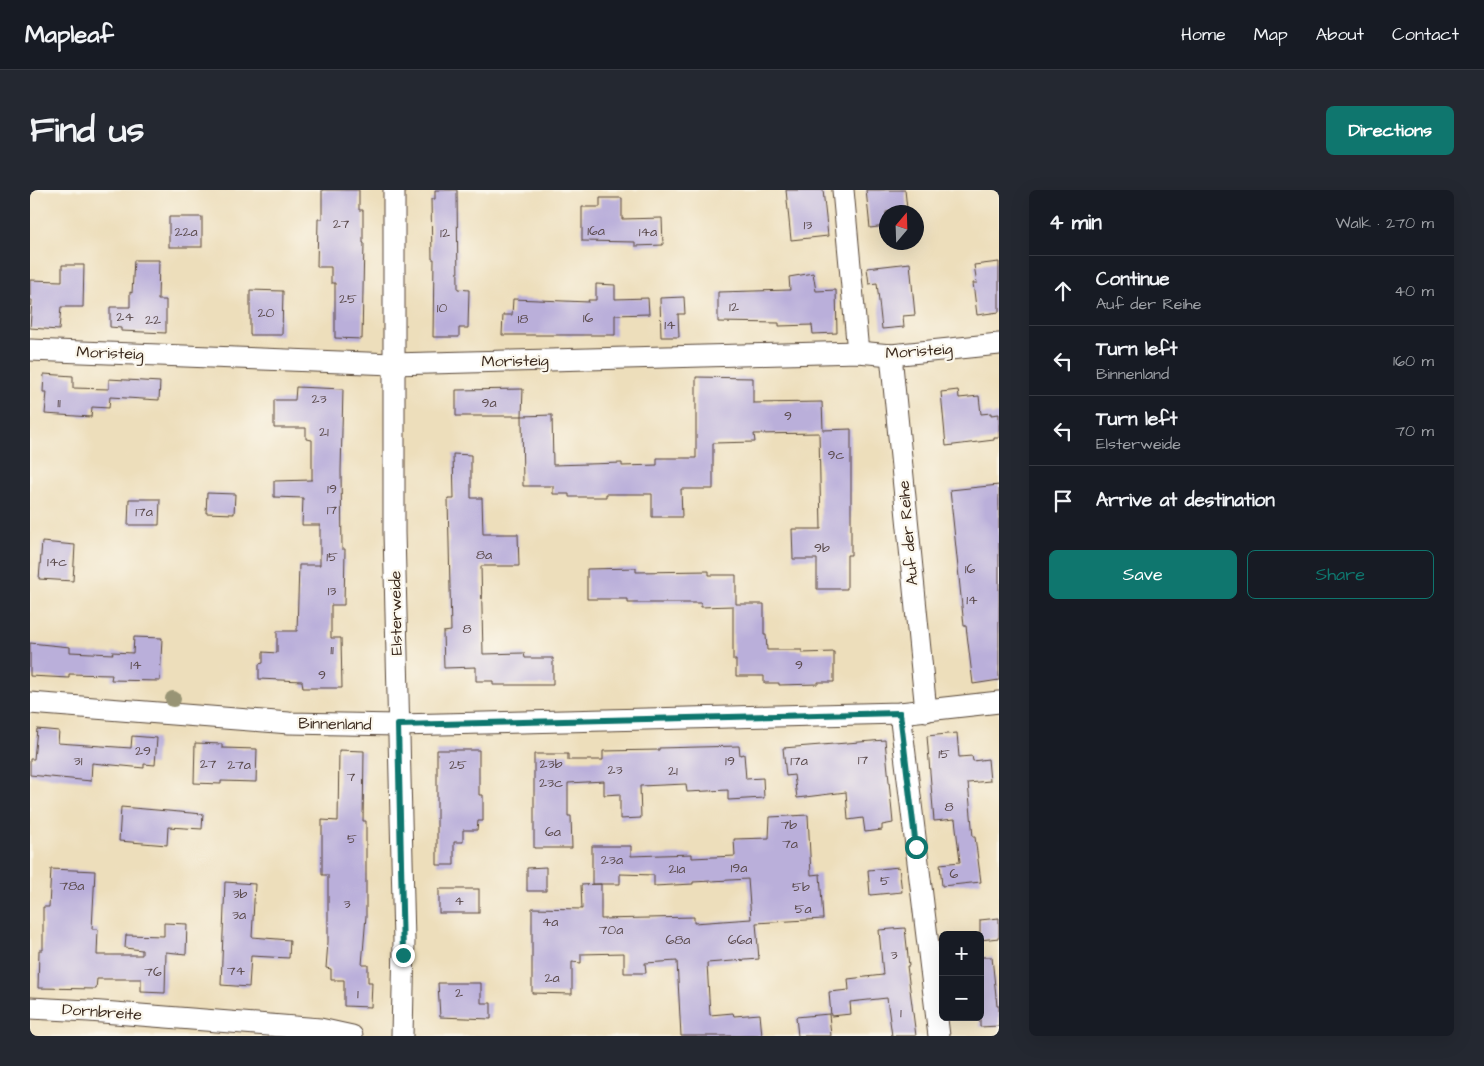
<!DOCTYPE html>
<html lang="en">
<head>
<meta charset="utf-8">
<style>
  :root { --surface:#171b24; --page:#242831; --text:#f1f3f6; --muted:#9ea1a6; --line:#363941; --accent:#0f766e }
  body { margin:0; font-family:"Architects Daughter",sans-serif; background:var(--page); color:var(--text) }
  .controls { position:absolute; right:15px; bottom:15px; display:grid; overflow:hidden; border-radius:8px; box-shadow:0 5px 20px #0002 }
  .controls button { width:45px; height:45px; display:grid; place-items:center; padding:0; border:0; border-bottom:1px solid var(--line); background:var(--surface); color:var(--text); font:25px sans-serif }
  .compass { position:absolute; left:849px; top:15px; width:45px; height:45px; border-radius:50%; background:var(--surface); box-shadow:0 5px 20px #0002; rotate:19deg }
  .stop { position:absolute; width:15px; height:15px; margin:-11px; border:4px solid #0f766e; border-radius:50%; background:#fff }
  .stop.end { background:#0f766e; border-color:#fff; box-shadow:0 1px 5px #0008 }
  .list { margin:0; padding:0; list-style:none }
  h2 { display:flex; justify-content:space-between; align-items:center; height:65px; margin:0; padding:0 20px; font-size:21px }
  h2 small { font-size:16px; font-weight:400; color:var(--muted) }
  .list li { display:grid; grid-template-columns:32px 1fr auto; gap:15px; align-items:center; box-sizing:border-box; height:70px; padding:0 20px; border-top:1px solid var(--line) }
  .list b { display:block; font-size:19px; white-space:nowrap }
  .list p { margin:0; font-size:16px; white-space:nowrap; color:var(--muted) }
  .list em { font-size:16px; font-style:normal; color:var(--muted) }
  .actions { display:flex; gap:10px; padding:15px 20px }
  .actions a { flex:1; padding:11px 0; border:1px solid var(--accent); border-radius:8px; text-align:center; font-size:18px; color:var(--accent) }
  .actions .main { background:var(--accent); color:#fff }
  .icon { flex:none; width:28px; height:28px; fill:none; stroke:currentColor; stroke-width:2; stroke-linecap:round; stroke-linejoin:round }
  .map { position:relative; flex:none; width:969px; height:846px; overflow:hidden; border-radius:8px }
  header { display:flex; align-items:center; gap:30px; box-sizing:border-box; height:70px; padding:0 25px; background:var(--surface); border-bottom:1px solid var(--line) }
  header strong { font-size:24px }
  nav { display:flex; gap:28px; margin-inline-start:auto; font-size:18px }
  .intro { display:flex; align-items:center; justify-content:space-between; box-sizing:border-box; height:120px; padding:0 30px }
  h1 { margin:0; font-size:35px }
  .button { padding:12px 22px; border-radius:8px; background:var(--accent); color:#fff; font-size:18px; font-weight:700 }
  main { display:flex; gap:30px; padding:0 30px }
  aside { flex:1; background:var(--surface); border-radius:8px; box-shadow:0 5px 20px #0002 }
  .map>svg:first-child { display:block }
  .building { fill:#baafda }
  .lines { fill:none; stroke-linecap:round; stroke-linejoin:round }
  .minor-casing { stroke:#564536; stroke-width:23 }
  .minor { stroke:#fff; stroke-width:21 }
  .tree { fill:#989474 }
  .route { stroke:#0f766e; stroke-width:6 }
  .labels { text-anchor:middle; dominant-baseline:central; stroke-width:4.5; stroke-linejoin:round; paint-order:stroke }
  .number-label { font-size:14px; fill:#5b4b4d }
  .street-label { font-size:16px; fill:#3b2a1e; stroke:#fbf7ec }
</style>
</head>
<body>
<header>
<strong>Mapleaf</strong>
<nav><a>Home</a><a>Map</a><a>About</a><a>Contact</a></nav>
</header>
<div class="intro"><h1>Find us</h1><a class="button">Directions</a></div>
<main>
<div class="map">
<svg width="969" height="846" viewBox="0 0 969 846">
  <rect width="100%" height="100%" fill="#fbf7ec"/>
  <filter id="ink" filterUnits="userSpaceOnUse"><feTurbulence type="fractalNoise" baseFrequency=".02" numOctaves="2"/><feDisplacementMap in="SourceGraphic" scale="10" xChannelSelector="R" yChannelSelector="G"/><feConvolveMatrix kernelMatrix="1 2 1 2 8 2 1 2 1" color-interpolation-filters="sRGB"/></filter>
  <filter id="wash" filterUnits="userSpaceOnUse"><feTurbulence type="fractalNoise" baseFrequency=".0096" numOctaves="4" result="noise"/><feDisplacementMap in="SourceGraphic" scale="20" xChannelSelector="R" yChannelSelector="G"/><feGaussianBlur stdDeviation="1.12" result="paint"/><feColorMatrix in="noise" values="0 0 0 0 0 0 0 0 0 0 0 0 0 0 0 0 0 1.4 0 .05"/><feComposite in="paint" operator="in"/></filter>
  <g filter="url(#wash)">
    <rect width="100%" height="100%" fill="#eddebb"/>
    <g id="blocks">
      <g class="building">
        <path d="M292 0H329V20H333V53H334L332 149 305 148V93H301V77H287L288 29H292Z"/>
        <path d="M405 0H427L428 99 439 100 438 138H429V147H403L404 69H402L401 9H405Z"/>
        <path d="M756 0H793L798 46 761 50Z"/>
        <path d="M836 0H875L877 19 856 22V36L840 38Z"/>
        <path d="M570 8H592V29L632 28 633 55 605 56V52L552 51V17H570Z"/>
        <rect x="139" y="27" width="33" height="30"/>
        <path d="M104 70H129L128 110H136V143L91 141V138L80 137V117H100V102L102 103Z"/>
        <path d="M969 72V122L947 125 943 93H947L944 75Z"/>
        <path d="M880 73 885 125 873 126 874 137 852 139 847 93 839 94 837 78Z"/>
        <path d="M32 75H54L53 117H31L29 140 0 138 2 110H0V90L32 91Z"/>
        <path d="M783 83 786 101 806 100 807 143 783 144 782 135 749 136V133L688 132V102L760 100 759 87Z"/>
        <path d="M566 94 585 95V109L618 108 619 124 585 125V145H472L473 125H482L483 109 559 112 558 110H566Z"/>
        <path d="M220 100 253 101 252 145H220Z"/>
        <path d="M654 107 655 124H648L649 147H631L630 108Z"/>
        <path d="M14 184 43 186V198L79 199V189L130 192 129 210 80 207 79 218 62 217 61 227 15 224 17 202H13Z"/>
        <path d="M666 187 723 188V213L792 212 793 240 821 239V365H817V399H787V369H763L762 339H791L789 243 724 244 725 252 683 253V299H651L652 327H622V304H576V307H539V304H523V296H493L492 226 522 225 523 275 592 273V276L627 275V268H666Z"/>
        <path d="M266 197 313 199 311 281 312 359H315L314 415H301V448H311L312 498H273L272 491 229 489V474L233 473V462L247 463V441H267L269 375H290V335H272L273 308 244 307V291L282 290V250L276 249V238H244V210H265Z"/>
        <path d="M493 199 492 226H426V200Z"/>
        <path d="M928 200 929 208 949 206 951 224 961 223V225L969 224V248H964V250L916 256 911 202Z"/>
        <path d="M423 264 441 265V308H452L453 344H488L489 376H451L453 464 494 463 495 468H523V495H463V491H446V477L414 478 413 442 421 441 418 309H424Z"/>
        <path d="M969 295V490L943 494 936 436H934L920 300Z"/>
        <path d="M177 303 205 304 204 324 176 323Z"/>
        <path d="M99 309H130L129 335H98Z"/>
        <path d="M12 352 45 355 43 391 9 389Z"/>
        <path d="M606 378V382L679 381V385H706V414H734V445H736L737 460H772V463L804 462V492H788V494L749 495V493H734V486H706V470H703V416L671 417V413H598V409H557V379Z"/>
        <path d="M104 447 132 448 130 491 81 490 82 485 39 484V488L0 486V453L40 457V462L83 464 82 462 103 463Z"/>
        <path d="M7 539 29 541 28 553 101 558 102 546 127 548 125 575 114 574V578L62 573 61 591 0 585V569H4Z"/>
        <path d="M927 543 929 567 942 566 943 571 958 569 960 591 938 593 943 647H945L951 692 912 696 910 674 930 672 925 629 904 631 897 546Z"/>
        <path d="M855 550 863 633 852 635V640L835 642 833 628 818 630 816 602 767 608 764 585 756 586 753 558Z"/>
        <path d="M165 553 192 554V558L227 559 226 592 191 591V594L164 593Z"/>
        <path d="M709 556 710 565 714 564 716 589 733 588 734 608 698 610V600L657 602 656 594 610 596 611 628 590 629V604L574 605V591L538 593V626H541L542 658H504V564H538V570H573V561L629 560V558Z"/>
        <path d="M309 560 334 561 333 631H336V726L332 775H338V792H342L341 817 314 816V790H301V779L296 778 298 752V685H292V630L308 631Z"/>
        <path d="M407 560H449V605H453V631H448L447 640H433V652H424V675H407Z"/>
        <path d="M91 617 173 624 172 639 138 637 137 655 89 651Z"/>
        <path d="M778 625 781 685 790 684 793 729 726 733 729 769 677 773 680 825 703 823 704 826 730 824 732 846H651L647 771 615 773 616 783H594V763L551 764V773L542 772V804L502 803V718L552 719 551 695 571 694V729L664 727V733L721 729 718 689 663 692V694L624 696V685L590 684V694H562V656H601V666L662 664V668L705 666 704 649 739 648 740 627Z"/>
        <path d="M516 677V701H497V678Z"/>
        <path d="M869 677 872 702 840 705 838 680Z"/>
        <path d="M21 679 65 681 62 739H68L67 765H112V760L95 758 96 745 134 746V733L157 734 156 764 136 762 135 803 111 802V789H67L66 799 8 798 9 760H13V717H19Z"/>
        <path d="M195 692 225 694 222 747 260 750 259 768 221 766 219 797 191 795Z"/>
        <rect x="409" y="699" width="40" height="24"/>
        <path d="M969 728V748L950 750V730Z"/>
        <path d="M875 738 879 776H877L886 846H862L857 808 820 812 821 824 801 826 799 802 819 800 818 789 853 785 849 740Z"/>
        <path d="M950 767H962L967 816H969V836L950 837Z"/>
        <path d="M408 793H451V813H461V829L410 827Z"/>
        <path d="M799 824 801 846H768L766 827Z"/>
      </g>
    </g>
  </g>
  <g filter="url(#ink)">
    <use href="#blocks" fill-opacity="0" stroke="#564536" stroke-width="1"/>
    <g class="lines">
      <g class="minor-casing">
        <g id="minor">
          <path d="M364 0V342L374 751 372 846"/>
          <path d="M813 0 828 162"/>
          <path d="M0 160 363 174 828 162 861 165 969 154"/>
          <path d="M861 165 896 521"/>
          <path d="M0 513 259 533 368 535 870 523 969 512"/>
          <path d="M870 523 909 846"/>
          <path d="M0 818 59 821 290 839 322 846"/>
        </g>
      </g>
      <use href="#minor" class="minor"/>
    </g>
    <circle class="tree" cx="143" cy="509" r="8"/>
  </g>
  <g class="lines" filter="url(#ink)">
    <path class="route" d="M373 765 368 535 870 523 886 657"/>
  </g>
  <g class="labels">
    <g class="number-label">
      <text x="311" y="34">27</text>
      <text x="778" y="35">13</text>
      <text x="566" y="41">16a</text>
      <text x="156" y="42">22a</text>
      <text x="618" y="42">14a</text>
      <text x="415" y="43">12</text>
      <text x="318" y="109">25</text>
      <text x="704" y="117">12</text>
      <text x="412" y="118">10</text>
      <text x="236" y="123">20</text>
      <text x="95" y="127">24</text>
      <text x="558" y="128">16</text>
      <text x="493" y="129">18</text>
      <text x="123" y="130">22</text>
      <text x="640" y="135">14</text>
      <text x="289" y="209">23</text>
      <text x="29" y="213">11</text>
      <text x="459" y="213">9a</text>
      <text x="758" y="226">9</text>
      <text x="294" y="242">21</text>
      <text x="806" y="265">9c</text>
      <text x="302" y="299">19</text>
      <text x="302" y="320">17</text>
      <text x="114" y="322">17a</text>
      <text x="792" y="358">9b</text>
      <text x="454" y="365">8a</text>
      <text x="302" y="367">15</text>
      <text x="27" y="372">14c</text>
      <text x="940" y="379">16</text>
      <text x="302" y="401">13</text>
      <text x="942" y="410">14</text>
      <text x="437" y="439">8</text>
      <text x="302" y="460">11</text>
      <text x="106" y="475">14</text>
      <text x="769" y="475">9</text>
      <text x="292" y="485">9</text>
      <text x="113" y="561">29</text>
      <text x="914" y="564">15</text>
      <text x="833" y="570">17</text>
      <text x="48" y="571">31</text>
      <text x="700" y="571">19</text>
      <text x="769" y="571">17a</text>
      <text x="178" y="574">27</text>
      <text x="521" y="574">23b</text>
      <text x="209" y="575">27a</text>
      <text x="428" y="575">25</text>
      <text x="585" y="580">23</text>
      <text x="643" y="581">21</text>
      <text x="321" y="587">7</text>
      <text x="521" y="593">23c</text>
      <text x="919" y="617">8</text>
      <text x="759" y="635">7b</text>
      <text x="523" y="642">6a</text>
      <text x="322" y="649">5</text>
      <text x="760" y="654">7a</text>
      <text x="582" y="670">23a</text>
      <text x="709" y="678">19a</text>
      <text x="647" y="679">21a</text>
      <text x="924" y="684">6</text>
      <text x="855" y="691">5</text>
      <text x="42" y="696">78a</text>
      <text x="771" y="697">5b</text>
      <text x="210" y="704">3b</text>
      <text x="429" y="711">4</text>
      <text x="317" y="714">3</text>
      <text x="773" y="719">5a</text>
      <text x="209" y="725">3a</text>
      <text x="520" y="732">4a</text>
      <text x="581" y="740">70a</text>
      <text x="648" y="750">68a</text>
      <text x="710" y="750">66a</text>
      <text x="864" y="765">3</text>
      <text x="206" y="781">74</text>
      <text x="123" y="782">76</text>
      <text x="522" y="788">2a</text>
      <text x="429" y="803">2</text>
      <text x="328" y="804">1</text>
      <text x="871" y="823">1</text>
    </g>
    <g class="street-label">
      <text transform="translate(889 161) rotate(-4)">Moristeig</text>
      <text transform="translate(80 163) rotate(2)">Moristeig</text>
      <text transform="translate(485 171) rotate(-1)">Moristeig</text>
      <text transform="translate(878 343) rotate(-95)">Auf der Reihe</text>
      <text transform="translate(366 423) rotate(-91)">Elsterweide</text>
      <text transform="translate(305 534) rotate(1)">Binnenland</text>
      <text transform="translate(72 822) rotate(4)">Dornbreite</text>
    </g>
  </g>
</svg>
<div class="controls">
<button>+</button>
<button>−</button>
</div>
<svg class="compass" viewBox="-18 -18 36 36"><path d="M0-13l5 13h-10z" fill="#e53935"/><path d="M0 13l5-13h-10z" fill="#9ea1a6"/></svg>
<div class="stop" style="left:886px;top:657px"></div>
<div class="stop end" style="left:373px;top:765px"></div>
</div>
<aside>
<h2>4 min<small>Walk · 270 m</small></h2>
<ul class="list">
<li><svg class="icon" aria-label="ahead" viewBox="0 0 24 24"><path d="M12 20V5M6 11l6-6 6 6"/></svg><div><b>Continue</b><p>Auf der Reihe</p></div><em>40 m</em></li>
<li><svg class="icon" aria-label="left" viewBox="0 0 24 24"><path d="M17 20v-9H6M10 6l-5 5 5 5"/></svg><div><b>Turn left</b><p>Binnenland</p></div><em>160 m</em></li>
<li><svg class="icon" aria-label="left" viewBox="0 0 24 24"><path d="M17 20v-9H6M10 6l-5 5 5 5"/></svg><div><b>Turn left</b><p>Elsterweide</p></div><em>70 m</em></li>
<li><svg class="icon" aria-label="arrive" viewBox="0 0 24 24"><path d="M6 21V4h12l-3 4 3 4H6"/></svg><div><b>Arrive at destination</b></div></li>
</ul>
<div class="actions"><a class="main">Save</a><a>Share</a></div>
</aside>
</main>
</body>
</html>
